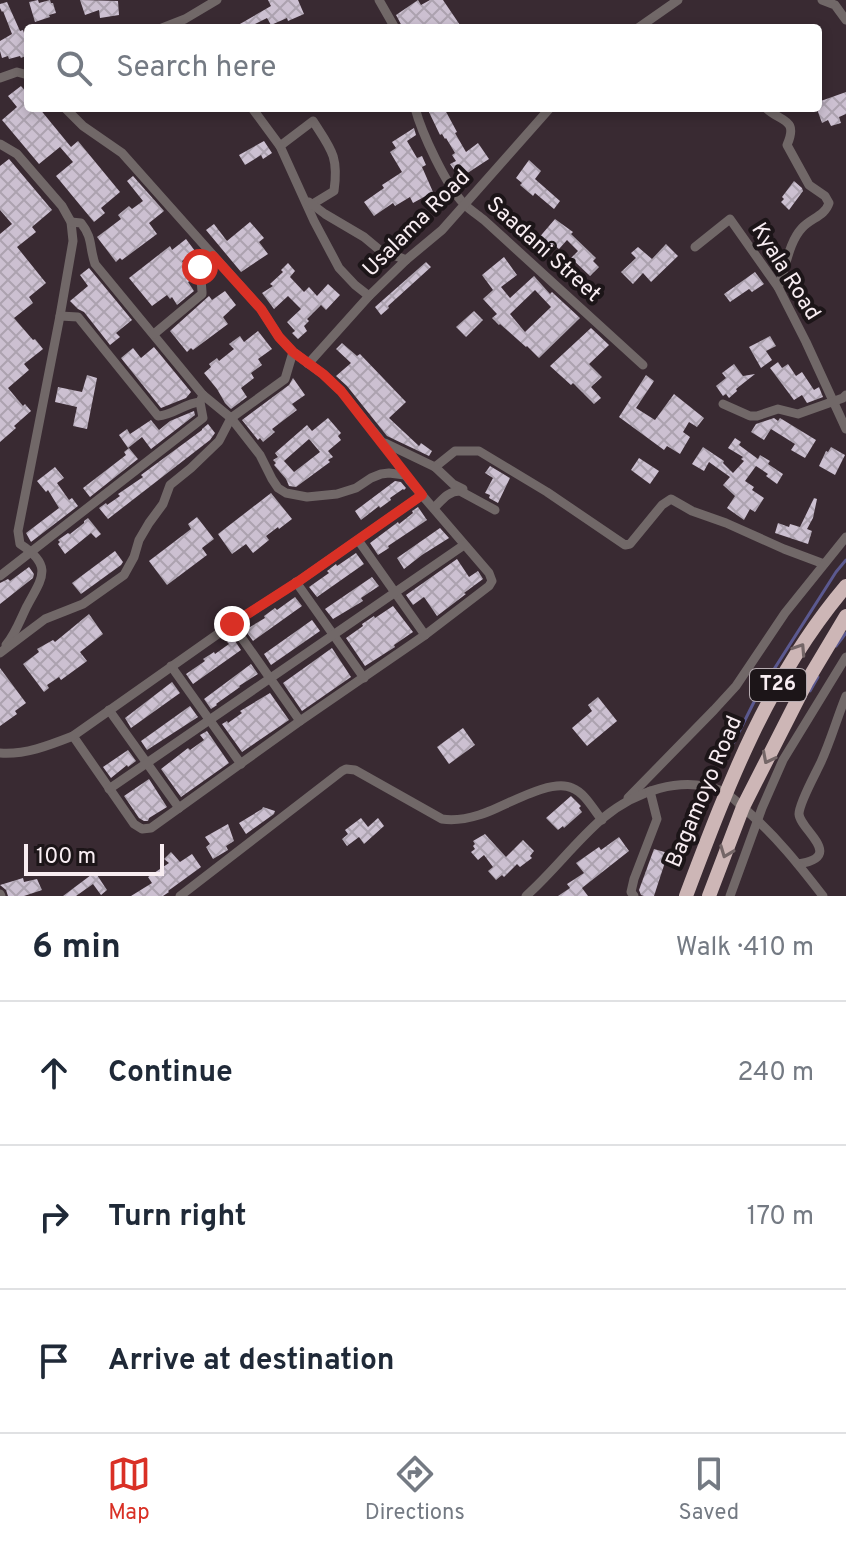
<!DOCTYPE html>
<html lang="en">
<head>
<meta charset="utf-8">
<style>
  :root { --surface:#fff; --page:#f2f2f3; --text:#1f2937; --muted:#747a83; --line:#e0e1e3; --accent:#d93025 }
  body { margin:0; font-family:Overpass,sans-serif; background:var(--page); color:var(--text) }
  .scale { position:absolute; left:24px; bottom:20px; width:140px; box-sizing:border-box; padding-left:8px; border:4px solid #f8edf2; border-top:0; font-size:22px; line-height:28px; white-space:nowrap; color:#f8edf2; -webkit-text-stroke:6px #1c1518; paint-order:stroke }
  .stop { position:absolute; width:24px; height:24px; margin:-18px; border:6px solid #d93025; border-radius:50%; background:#fff }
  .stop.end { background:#d93025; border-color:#fff; box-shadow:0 2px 8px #0008 }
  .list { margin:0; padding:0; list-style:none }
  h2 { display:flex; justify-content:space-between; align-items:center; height:104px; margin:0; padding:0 32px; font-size:34px }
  h2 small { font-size:26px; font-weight:400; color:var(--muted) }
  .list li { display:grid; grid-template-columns:52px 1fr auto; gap:24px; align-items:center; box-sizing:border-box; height:144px; padding:0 32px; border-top:2px solid var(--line) }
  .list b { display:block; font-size:30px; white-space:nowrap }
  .list em { font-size:26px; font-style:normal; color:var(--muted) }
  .icon { flex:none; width:44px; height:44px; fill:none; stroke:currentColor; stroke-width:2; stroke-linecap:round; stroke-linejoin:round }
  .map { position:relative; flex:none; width:846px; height:896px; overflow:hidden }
  .search { position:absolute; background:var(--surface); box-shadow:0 4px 12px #0003; left:24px; right:24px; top:24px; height:88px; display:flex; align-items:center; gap:20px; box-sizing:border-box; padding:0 28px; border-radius:8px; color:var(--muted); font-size:30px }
  .sheet { height:536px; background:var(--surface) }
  nav { display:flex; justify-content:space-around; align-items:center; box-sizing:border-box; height:112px; border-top:2px solid var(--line); background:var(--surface); font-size:22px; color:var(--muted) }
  nav a { display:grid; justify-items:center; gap:4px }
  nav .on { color:var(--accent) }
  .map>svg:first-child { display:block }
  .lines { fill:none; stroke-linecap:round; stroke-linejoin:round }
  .stream { stroke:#5b5990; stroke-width:3 }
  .building { fill:url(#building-cross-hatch); fill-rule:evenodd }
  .minor { stroke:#716868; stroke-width:9 }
  .highway { stroke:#cdb6b6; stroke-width:14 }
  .oneway { stroke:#746667 }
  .route { stroke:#d93025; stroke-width:10 }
  .labels { text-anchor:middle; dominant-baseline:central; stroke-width:8; stroke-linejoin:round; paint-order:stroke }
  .shield { fill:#1c1518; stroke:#b6acb1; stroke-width:2 }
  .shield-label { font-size:20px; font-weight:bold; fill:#f8edf2 }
  .street-label { font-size:22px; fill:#f8edf2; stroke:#1c1518 }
</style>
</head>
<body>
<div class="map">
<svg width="846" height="896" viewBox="0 0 846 896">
  <defs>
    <pattern id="building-cross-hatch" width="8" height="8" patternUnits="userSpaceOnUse" patternTransform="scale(2)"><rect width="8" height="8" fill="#ccc0d1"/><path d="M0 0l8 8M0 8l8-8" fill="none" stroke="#aca2af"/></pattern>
  </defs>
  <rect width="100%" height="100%" fill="#392a32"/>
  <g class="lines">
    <g class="stream">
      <path d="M836 646 846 633"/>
      <path d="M810 691 818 677"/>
      <path d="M734 742 757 696 836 572 846 560"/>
    </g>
  </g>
  <g class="building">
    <path d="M38 0 39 3 50 0 51 3H53L56 13 49 15 50 17 35 22 29 2Z"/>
    <path d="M80 0 118 1 119 15 100 18 99 10 85 15Z"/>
    <path d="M268 0H298L304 14 288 21 287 18 271 25 267 18 247 28H233L271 6Z"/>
    <path d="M418 0 421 5 430 0H443L462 28H403L396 15Z"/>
    <path d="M7 2 20 31 23 30 28 45V55L21 58 20 56 9 59 8 56 2 58 0 51V41L12 34 3 11 2 12 0 8V4Z"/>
    <path d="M21 86 28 94V108H39L71 147 78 141 120 192 101 208 105 213 94 222 56 176 73 162 60 147 39 164 2 120 17 107 8 96Z"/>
    <path d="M846 92V114L839 117 841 123 831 126 828 120 822 123 818 112V102Z"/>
    <path d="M427 108H444L457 132 455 133 466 152 478 143 489 159 466 174 464 170 457 174 450 164 456 161 452 155 455 153 446 138 445 139 442 134 440 135Z"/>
    <path d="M414 128 416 135 407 141 417 158 422 156 426 165 422 167 433 192 413 203 410 197 395 206 393 203 374 216 364 202 384 188 382 185 402 172 390 152 396 148 392 142Z"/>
    <path d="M264 141 272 153 263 159 261 155 245 165 239 155Z"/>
    <path d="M9 159 52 210 32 227 36 232 17 247 46 283 29 297 33 303 14 318 33 340 35 339 43 349 24 364 29 370 8 388 23 406 25 404 31 411 14 426 16 428 0 442V234L12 224 0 210V166Z"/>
    <path d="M529 160 541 171 535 179 560 201 554 209 535 193 533 196 520 185 522 183 516 178Z"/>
    <path d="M133 176 164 211 149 223 157 234 122 260 120 258 116 262 97 237 121 219 118 215 129 206 132 209 143 201 127 181Z"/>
    <path d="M794 181 802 188 803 191 789 210 781 202 784 199 782 197Z"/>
    <path d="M555 219 573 232 571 234 596 258 593 261 599 267 590 276 571 258 578 251 567 240 559 249 553 244 548 250 537 240Z"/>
    <path d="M250 222 264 238 259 242 268 254 241 272 206 230 214 224 227 241Z"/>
    <path d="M186 239 195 251 182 261 191 275 192 279 188 282 194 291 177 305 172 297 170 299 167 295 152 306 129 278 170 246 172 250Z"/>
    <path d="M666 244 678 256 651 282 643 273 633 284 621 272 636 258 631 253 638 247 652 259Z"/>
    <path d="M504 257 517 275 501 287 510 298 534 276 550 294 552 292 580 318 539 358 527 346 526 347 500 324 499 325 492 318 497 314 483 299 493 290 482 275ZM535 290 551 307 525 332 510 314Z"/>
    <path d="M426 262 431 267 388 306 389 308 381 315 375 307Z"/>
    <path d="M288 263 295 271 290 277 304 292 309 287 317 296 328 284 340 295 326 310 321 305 307 319 309 321 304 326 307 331 298 339 292 333 295 331 287 322 301 309 288 296 274 309 262 293 273 286 270 284 283 272 281 270Z"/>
    <path d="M89 268 132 320 116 333 120 337 110 345 84 312 78 309 70 301 88 286 80 275Z"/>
    <path d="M755 272 764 284 752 292 749 289 730 302 724 294Z"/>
    <path d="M225 291 236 305 223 317 228 324 193 350 191 348 187 352 170 331 209 296 212 300Z"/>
    <path d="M474 311 483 320 466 337 456 327Z"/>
    <path d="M591 328 609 345 589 364 602 377 591 387 601 398 594 404 573 383 571 385 550 366Z"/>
    <path d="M258 331 272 349 258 359 262 365 251 373 254 378 241 388 247 397 231 409 225 403 217 389 204 373 211 367 209 364 217 358 219 361 234 349 229 344 240 336 244 342Z"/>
    <path d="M770 336 776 346 766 351 772 360 761 368 749 347Z"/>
    <path d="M342 343 357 356 360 354 406 402 389 418 419 446 421 443 432 451 429 456 387 436 347 386 336 376 351 363 336 349Z"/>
    <path d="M154 347 191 392 186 398 161 408 121 358 133 348 141 358Z"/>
    <path d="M778 362 782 368 788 364 796 376 802 372 814 390 819 387 823 397 807 403 802 395 794 400 770 368Z"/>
    <path d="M734 364 743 376 755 374 736 389 737 391 729 398 726 394 723 396 716 386 726 378 722 373Z"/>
    <path d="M87 375 97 378 87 429 73 426 77 407 55 402 58 387 82 392Z"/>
    <path d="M646 375 654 381 636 408 655 420 674 394 704 418 697 427 689 422 683 432 690 437 680 454 667 446 664 450 619 417Z"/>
    <path d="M293 378 305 395 292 404 297 410 272 429 275 432 263 442 260 438 258 440 242 420 289 385Z"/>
    <path d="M194 411 195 415 151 449 142 437 128 448 119 435 127 429 130 434 151 420 159 430 170 421Z"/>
    <path d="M328 418 341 433 338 436 341 440 328 451 333 457 328 460 330 462 296 487 289 486 286 479 274 465 276 463 273 460 278 457 275 453 307 425 312 431ZM309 439 320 452 294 472 284 461Z"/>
    <path d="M774 418 778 421 780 418 816 440 805 458 791 450 795 444 771 429 764 440 751 432 756 424Z"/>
    <path d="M208 424 215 433 210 440 108 519 99 508 106 503 107 505 120 496 118 494 143 477 141 475 202 430V429Z"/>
    <path d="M735 438 741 442 739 445 758 459 760 455 770 461 768 464 783 474 777 484 766 476 768 474 756 466 745 481 754 487 752 490 764 498 755 512 750 509 744 520 727 508 735 496 723 485 730 477 709 462 704 471 692 464 703 447 724 461 723 463 733 473 744 461 741 459 743 457 728 448Z"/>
    <path d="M831 447 845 455 835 475 819 466 826 451 828 452Z"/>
    <path d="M129 448 138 459 90 497 83 488 126 455 124 452Z"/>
    <path d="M639 458 659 471 650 484 631 470Z"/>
    <path d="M490 466 510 478 498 503 489 498 490 495 485 493 493 478 485 473Z"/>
    <path d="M55 467 64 478 57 483 69 500 72 498 78 506 31 542 26 533 59 508 48 490 46 492 37 481Z"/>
    <path d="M395 481 401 482 406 488 404 490 403 489 390 498 391 500 380 508 379 506 361 520 355 511Z"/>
    <path d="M271 493 292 519 279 529 278 527 266 536 269 540 253 553 246 544 232 554 218 534Z"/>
    <path d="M814 498 817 499 813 518 807 529 812 531 808 544 775 533 778 523 789 527 790 524 800 527Z"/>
    <path d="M418 507 427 520 388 546 389 548 378 555 370 543 398 522 399 524 413 513 412 511Z"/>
    <path d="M197 517 214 539 202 548 207 555 167 585 149 561 191 529 188 524Z"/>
    <path d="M88 518 101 534 96 538 91 533 65 554 58 544 60 542 58 540 68 533 70 534 84 523V521Z"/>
    <path d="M440 528 449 538 422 555 404 569 397 558Z"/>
    <path d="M115 551 123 562 121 565 81 594 72 583Z"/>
    <path d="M356 553 364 564 317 597 309 587 329 573 327 571 336 564 337 566Z"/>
    <path d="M457 559 469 577 478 571 483 579 464 593 466 594 437 616 424 597 413 605 406 595Z"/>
    <path d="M29 567 34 574 33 578 0 604V583L8 579 10 581Z"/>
    <path d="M372 577 379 586 361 598 363 601 333 619 325 609Z"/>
    <path d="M295 597 302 606 253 641 245 630 265 618 264 616 275 608 277 610Z"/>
    <path d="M393 606 413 632 394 645 395 647 365 666 346 638 363 626 362 624 374 616 375 618Z"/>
    <path d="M89 614 103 634 80 652 87 661 61 680 59 677 47 685 49 688 44 692 23 664 39 652 37 649 53 640 55 642Z"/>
    <path d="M312 620 320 631 271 665 264 654Z"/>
    <path d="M233 638 241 650 193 684 186 674 205 661 203 659 214 652 215 654 229 644 227 642Z"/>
    <path d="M332 648 351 677 302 711 283 683Z"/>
    <path d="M251 664 258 674 239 686 240 687 216 704 217 705 211 709 204 699Z"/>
    <path d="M0 668 26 703 15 711 17 714 0 726Z"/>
    <path d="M172 682 180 693 131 728 125 718Z"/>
    <path d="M270 693 289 720 242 752 222 724 227 721 228 723 242 713 240 711Z"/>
    <path d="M598 697 617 721 587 746 572 728 592 711 588 705Z"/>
    <path d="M190 706 198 717 147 750 141 741Z"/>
    <path d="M463 728 475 745 449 764 437 747Z"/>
    <path d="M207 731 229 763 181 797 161 769 188 748 190 750 204 740 200 735Z"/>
    <path d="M128 750 136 761 128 767 127 765 111 778 103 767Z"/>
    <path d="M149 779 167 807 149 818 148 821H144L139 818 124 796Z"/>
    <path d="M571 796 581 806 579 808 582 812 564 828 563 826 558 830 546 818Z"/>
    <path d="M263 807 275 811 274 814 246 834 239 823 262 809Z"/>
    <path d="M361 818 368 827 378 818 384 826 364 844 359 837 347 846 342 839 348 834 345 830Z"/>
    <path d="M228 824 234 841 226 846 228 850 213 859 206 847 210 844 205 837Z"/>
    <path d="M485 834 506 857 523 840 534 851 530 856 532 858 520 867 517 864 504 877 502 875 496 880 488 871 493 867 484 855 478 860 471 852 475 849 473 846 475 844 473 841Z"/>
    <path d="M619 837 629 851 582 888 588 896H558L570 888 567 884 584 873 576 863 599 847 601 850Z"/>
    <path d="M654 849 668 853 654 896H644L641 895 639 890Z"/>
    <path d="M171 852 180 862 192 854 201 867 168 891 169 892 163 896H131L152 883 148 877 169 863 164 859Z"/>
    <path d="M95 872 107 890 101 895 93 884 76 896H63Z"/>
    <path d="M23 878 24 882 37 879 42 890 24 896H8L6 890 0 885Z"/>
  </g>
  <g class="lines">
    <g class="minor">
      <path d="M379 0 395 28"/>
      <path d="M822 0 835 5 846 20"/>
      <path d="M162 28 185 19 217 0"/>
      <path d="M638 28 678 0"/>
      <path d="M0 78 17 72 28 75"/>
      <path d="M65 108 83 126 122 153 261 309 279 337 293 352 323 374 341 391 382 442 409 480 489 573 492 581 489 586 425 635 300 721 151 828 142 829 134 824 73 736"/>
      <path d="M252 108 280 146 314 221 339 268 355 285 369 296"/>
      <path d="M415 108C422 134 446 185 464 204 470 210 478 215 484 220L643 365"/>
      <path d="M766 108C780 122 799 118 787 145L809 185 825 196 829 203C825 216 811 218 802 228 788 243 786 269 778 287"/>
      <path d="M0 144 17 154 62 206 71 222 73 241 60 316 18 531 20 544C54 566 42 578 27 606 20 620 16 633 6 645"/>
      <path d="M280 146 313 121C331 149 339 156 334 191L311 205"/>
      <path d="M309 202 325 214 364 237 382 252 389 253 406 260"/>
      <path d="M71 222 81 223C93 238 89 246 95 264L203 395 231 418 260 455 272 479 278 488 286 493 307 497 337 494 356 488 371 478 381 474 389 473 405 475"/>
      <path d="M695 247 730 219 778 287 806 342 846 429"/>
      <path d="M60 316 78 317 158 416C174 415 185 403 200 402"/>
      <path d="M154 334 202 294C203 270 189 278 213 256"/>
      <path d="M308 364 369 296 406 260 442 230 550 108"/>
      <path d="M723 404 750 416H757L778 409 798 414 843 398 846 395"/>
      <path d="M385 443 435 467 455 451H479L547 492 625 545 630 544 662 505 671 499 692 511 726 523 784 549 824 564"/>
      <path d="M435 467 453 484 463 489"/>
      <path d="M434 508C442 500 448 491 460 491L495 510"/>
      <path d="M358 540 425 635"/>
      <path d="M0 576 203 418 200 402 203 395"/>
      <path d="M296 582 364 678"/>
      <path d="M232 624 300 721"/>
      <path d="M0 653 45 619 83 604 124 575 134 557 139 540 149 523 163 504 170 485 191 468 219 441 231 418 285 379 293 352"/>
      <path d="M171 666 241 764"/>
      <path d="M109 710 179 808"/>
      <path d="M0 753C25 755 50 745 73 736L232 624 299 581 422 495"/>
      <path d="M109 789 464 545"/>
      <path d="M628 798 714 710 736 686 785 613 846 537"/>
      <path d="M798 864C846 857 800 830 799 814 799 803 816 773 821 762 831 740 837 718 846 696"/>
      <path d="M0 894 1 896"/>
      <path d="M180 896 342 771 346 769 355 770 442 819C454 821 466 819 479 815 501 809 550 777 572 788 585 793 593 809 602 820"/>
      <path d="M526 896C553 872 576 841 603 818 636 791 681 775 722 791 731 795 739 804 746 810 776 836 799 865 823 896"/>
      <path d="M634 896 631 892 634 879 657 819 650 791"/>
      <path d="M730 896 762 808 783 760 846 657"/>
    </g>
    <g class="highway">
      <path d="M686 896C728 785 768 678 846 586"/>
      <path d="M709 896 743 807 806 683 846 616"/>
    </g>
  </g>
  <defs><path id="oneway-chevron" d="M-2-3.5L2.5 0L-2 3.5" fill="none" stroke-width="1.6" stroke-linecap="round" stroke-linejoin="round" transform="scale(2)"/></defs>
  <g class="oneway">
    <use href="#oneway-chevron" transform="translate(800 649) rotate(-57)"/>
    <use href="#oneway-chevron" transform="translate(768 758) rotate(117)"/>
    <use href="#oneway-chevron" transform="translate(726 852) rotate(111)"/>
  </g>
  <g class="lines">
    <path class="route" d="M200 267 213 256 261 309 279 337 293 352 323 374 341 391 422 495 299 581 232 624"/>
  </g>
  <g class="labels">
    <rect class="shield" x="750" y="669" width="56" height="32" rx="6"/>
    <g class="shield-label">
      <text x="778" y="685">T26</text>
    </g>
    <g class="street-label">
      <text transform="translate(417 224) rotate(-45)">Usalama Road</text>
      <text transform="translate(543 250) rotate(42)">Saadani Street</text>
      <text transform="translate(785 272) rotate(58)">Kyala Road</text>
      <text transform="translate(705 792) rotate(-67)">Bagamoyo Road</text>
    </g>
  </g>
</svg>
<div class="scale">100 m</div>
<div class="stop" style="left:200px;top:267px"></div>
<div class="stop end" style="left:232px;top:624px"></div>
<div class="search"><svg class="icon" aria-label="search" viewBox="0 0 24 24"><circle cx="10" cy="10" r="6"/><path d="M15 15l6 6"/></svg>Search here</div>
</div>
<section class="sheet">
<h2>6 min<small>Walk · 410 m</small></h2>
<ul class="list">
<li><svg class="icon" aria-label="ahead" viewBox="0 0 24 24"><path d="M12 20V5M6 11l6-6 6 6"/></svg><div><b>Continue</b></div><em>240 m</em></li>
<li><svg class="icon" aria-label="right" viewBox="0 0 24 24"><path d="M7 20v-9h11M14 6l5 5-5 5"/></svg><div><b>Turn right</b></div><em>170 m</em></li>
<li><svg class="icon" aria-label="arrive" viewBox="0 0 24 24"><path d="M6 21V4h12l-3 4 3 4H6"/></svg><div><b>Arrive at destination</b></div></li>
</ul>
</section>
<nav>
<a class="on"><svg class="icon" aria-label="map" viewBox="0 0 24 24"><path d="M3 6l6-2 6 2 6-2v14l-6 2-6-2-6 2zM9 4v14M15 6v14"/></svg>Map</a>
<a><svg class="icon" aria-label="directions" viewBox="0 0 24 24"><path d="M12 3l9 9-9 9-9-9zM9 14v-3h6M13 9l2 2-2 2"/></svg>Directions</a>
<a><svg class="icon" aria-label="saved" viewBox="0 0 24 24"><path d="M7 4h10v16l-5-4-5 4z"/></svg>Saved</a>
</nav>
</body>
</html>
